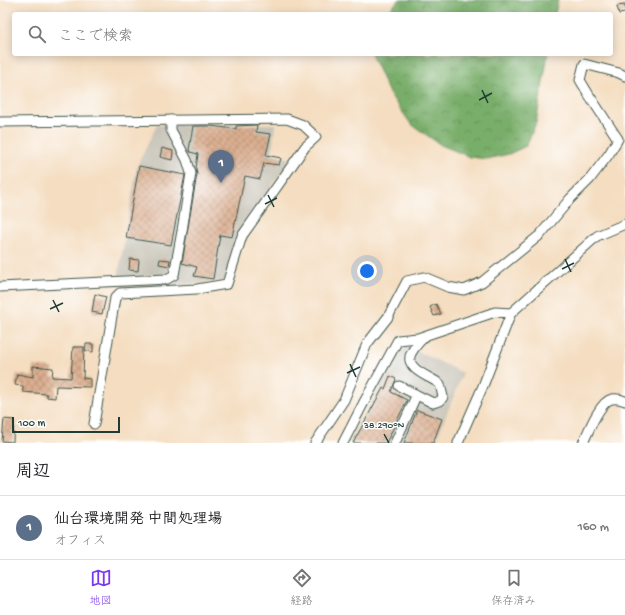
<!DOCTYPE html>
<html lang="ja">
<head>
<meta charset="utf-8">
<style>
  :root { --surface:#fff; --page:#f6f6f6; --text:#202124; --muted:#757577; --line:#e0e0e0; --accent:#7c3aed }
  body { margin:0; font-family:"Gochi Hand","Klee One",sans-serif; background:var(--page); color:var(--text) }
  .scale { position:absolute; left:12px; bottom:10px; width:108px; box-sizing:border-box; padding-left:4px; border:2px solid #1f3d34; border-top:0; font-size:11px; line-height:14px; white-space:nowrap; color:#1f3d34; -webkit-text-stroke:3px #fff; paint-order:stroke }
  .you { position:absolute; left:367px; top:271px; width:14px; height:14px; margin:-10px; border:3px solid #fff; border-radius:50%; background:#1a73e8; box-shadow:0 0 0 6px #1a73e833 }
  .badge { display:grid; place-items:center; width:26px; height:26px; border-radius:50%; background:var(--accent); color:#fff; font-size:13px; font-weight:700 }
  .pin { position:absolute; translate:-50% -33px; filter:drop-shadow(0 1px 2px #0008) }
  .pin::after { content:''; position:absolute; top:21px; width:14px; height:12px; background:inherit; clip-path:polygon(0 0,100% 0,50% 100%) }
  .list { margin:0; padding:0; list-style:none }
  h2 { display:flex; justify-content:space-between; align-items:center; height:52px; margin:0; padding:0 16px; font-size:17px }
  h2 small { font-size:13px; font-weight:400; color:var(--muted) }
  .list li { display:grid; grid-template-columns:26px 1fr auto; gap:12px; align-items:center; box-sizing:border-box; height:64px; padding:0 16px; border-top:1px solid var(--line) }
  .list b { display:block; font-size:15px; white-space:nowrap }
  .list p { margin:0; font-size:13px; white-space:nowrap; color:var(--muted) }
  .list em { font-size:13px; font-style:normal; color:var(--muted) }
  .icon { flex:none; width:22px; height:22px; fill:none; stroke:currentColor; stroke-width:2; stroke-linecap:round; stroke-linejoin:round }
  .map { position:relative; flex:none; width:625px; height:443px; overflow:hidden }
  .search { position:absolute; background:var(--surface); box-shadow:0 2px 10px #0003; left:12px; right:12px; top:12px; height:44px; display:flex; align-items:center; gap:10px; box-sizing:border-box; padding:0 14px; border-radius:4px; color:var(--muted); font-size:15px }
  .sheet { height:116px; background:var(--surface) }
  nav { display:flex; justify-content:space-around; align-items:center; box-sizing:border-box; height:56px; border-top:1px solid var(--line); background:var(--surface); font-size:11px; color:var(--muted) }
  nav a { display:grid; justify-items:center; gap:2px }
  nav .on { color:var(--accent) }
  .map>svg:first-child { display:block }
  .industrial { fill:#c8c4b8 }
  .forest { fill:url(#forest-crowns); stroke:#4c764f }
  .building { fill:url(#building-cross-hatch) }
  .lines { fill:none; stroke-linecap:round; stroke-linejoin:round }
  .minor-casing { stroke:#3f5549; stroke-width:11 }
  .minor { stroke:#fff; stroke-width:9 }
  .ticks { fill:none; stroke:#1f3d34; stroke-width:1.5 }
  .ticks-label { font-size:10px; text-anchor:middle; fill:#1f3d34; stroke:#fff; stroke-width:3; stroke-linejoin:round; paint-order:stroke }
</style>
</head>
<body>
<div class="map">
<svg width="625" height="443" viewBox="0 0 625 443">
  <defs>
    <pattern id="forest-crowns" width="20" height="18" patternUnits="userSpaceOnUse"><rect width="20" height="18" fill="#79ae6a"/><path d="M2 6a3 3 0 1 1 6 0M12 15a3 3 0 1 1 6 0" fill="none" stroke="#638f58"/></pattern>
    <pattern id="building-cross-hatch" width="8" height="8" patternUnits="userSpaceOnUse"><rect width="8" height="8" fill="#dcaf90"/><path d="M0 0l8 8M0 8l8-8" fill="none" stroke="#b29076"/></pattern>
  </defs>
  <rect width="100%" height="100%" fill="#fff"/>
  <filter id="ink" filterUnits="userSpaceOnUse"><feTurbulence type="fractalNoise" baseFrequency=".025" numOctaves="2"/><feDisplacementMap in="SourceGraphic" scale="8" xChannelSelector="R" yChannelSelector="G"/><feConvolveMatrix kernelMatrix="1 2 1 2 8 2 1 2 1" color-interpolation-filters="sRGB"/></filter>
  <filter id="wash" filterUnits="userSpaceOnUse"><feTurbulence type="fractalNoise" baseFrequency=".012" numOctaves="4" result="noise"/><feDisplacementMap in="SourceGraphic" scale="16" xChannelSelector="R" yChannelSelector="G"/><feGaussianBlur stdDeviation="0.9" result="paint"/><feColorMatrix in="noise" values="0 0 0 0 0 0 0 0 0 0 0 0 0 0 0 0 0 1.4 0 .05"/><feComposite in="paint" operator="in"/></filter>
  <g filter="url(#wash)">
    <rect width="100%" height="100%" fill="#f4ddc0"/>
    <g class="industrial">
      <path d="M275 124 272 153 290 159 240 234 225 281 174 285 164 275 118 277 137 166 157 125Z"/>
      <path d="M403 344 463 373 435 443H349Z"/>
    </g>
    <g class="forest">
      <path d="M399 0H558L555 14H386Z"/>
      <path d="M371 54H548L536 123 526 146 509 154 487 159 470 157 441 145 411 124 389 93Z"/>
    </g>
    <g id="blocks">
      <g class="building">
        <path d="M625 5V13L619 14 617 6Z"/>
        <path d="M257 125 256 132 271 134 266 155 281 158 279 165 264 163 260 179 245 176 232 237 220 235 213 279 194 276 197 267 182 263 197 174 196 169 198 154 190 152 189 150 193 126H210L236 129V126Z"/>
        <path d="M162 148 173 151 172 160 160 157Z"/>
        <path d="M139 166 185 175 171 245 126 238Z"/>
        <path d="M130 259 139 260 138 271 129 270Z"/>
        <path d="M160 259 170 260 169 266 159 264Z"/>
        <path d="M95 294 106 297 102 314 92 312Z"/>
        <path d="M436 304 441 314 434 316 430 307Z"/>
        <path d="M86 344H93V352L85 351Z"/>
        <path d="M73 347H84L83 378 90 379V387L56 386 55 398 47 397V394L23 392V386L15 385 17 374 33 377V366L53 368 52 377 71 378Z"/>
        <path d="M390 376 396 379 391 392 407 400 386 443H353L383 388 385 389Z"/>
        <path d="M417 410 442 419 433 443H404Z"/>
        <path d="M4 419 14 420 13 442 2 441Z"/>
      </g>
    </g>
  </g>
  <g filter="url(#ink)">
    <use href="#blocks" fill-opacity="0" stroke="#3f5549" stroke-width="1"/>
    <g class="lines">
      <g class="minor-casing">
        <g id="minor">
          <path d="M0 122 287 119 303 125 316 137 305 147 242 236 227 284 197 289 120 293 115 298 94 424"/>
          <path d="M0 287 167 279 174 275 182 231 191 173 187 160 171 130V120"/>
          <path d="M399 386 433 403 440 401 443 397 440 384C431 377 407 370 410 356 412 349 420 341 425 336"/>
          <path d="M315 443 344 400 367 344 388 317 407 281 424 277 448 287 464 290 482 282 540 235 570 199 590 179 609 154 618 139 589 95 580 80 584 64 619 73 625 76"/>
          <path d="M343 443 363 404 398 340 418 338 495 312 511 313"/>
          <path d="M395 443 416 396"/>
          <path d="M458 443 483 386 511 313 597 236 625 224"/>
          <path d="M583 443C588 432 600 401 612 399 617 398 621 399 625 401"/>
        </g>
      </g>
      <use href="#minor" class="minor"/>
    </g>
  </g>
  <path class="ticks" d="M482 90 488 103M479 100 492 93M268 195 274 207M265 204 277 198M565 259 571 272M562 269 574 263M53 300 59 312M50 309 63 303M350 364 356 377M347 373 360 367M384 434 389 443"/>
  <g class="ticks-label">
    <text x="384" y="428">38.290°N</text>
  </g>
</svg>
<div class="scale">100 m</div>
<div class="you"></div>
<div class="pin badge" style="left:221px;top:183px;background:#5c6f8a">1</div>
<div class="search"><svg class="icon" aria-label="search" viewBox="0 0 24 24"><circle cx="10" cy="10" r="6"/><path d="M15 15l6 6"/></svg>ここで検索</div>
</div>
<section class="sheet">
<h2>周辺<small></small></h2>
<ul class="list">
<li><span class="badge" style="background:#5c6f8a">1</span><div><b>仙台環境開発 中間処理場</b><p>オフィス</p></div><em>160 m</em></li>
</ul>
</section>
<nav>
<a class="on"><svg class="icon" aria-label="map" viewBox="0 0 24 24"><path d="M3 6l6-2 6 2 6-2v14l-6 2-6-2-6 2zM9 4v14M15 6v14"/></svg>地図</a>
<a><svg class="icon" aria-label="directions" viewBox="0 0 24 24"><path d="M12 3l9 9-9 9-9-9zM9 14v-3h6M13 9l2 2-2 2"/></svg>経路</a>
<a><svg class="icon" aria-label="saved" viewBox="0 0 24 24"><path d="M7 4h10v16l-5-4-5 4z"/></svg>保存済み</a>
</nav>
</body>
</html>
